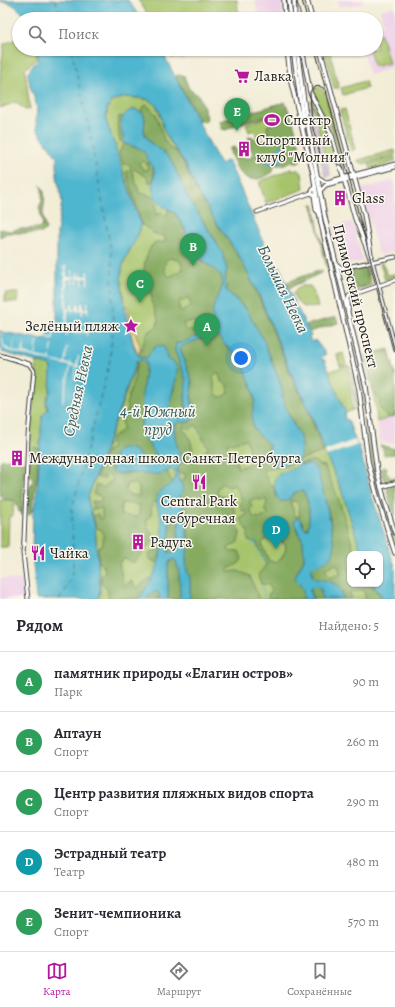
<!DOCTYPE html>
<html lang="ru">
<head>
<meta charset="utf-8">
<style>
  :root { --surface:#fff; --page:#f2f2f3; --text:#2b2b33; --muted:#7c7c81; --line:#e1e1e2; --accent:#b5179e }
  body { margin:0; font-family:Alegreya,serif; background:var(--page); color:var(--text) }
  .controls { position:absolute; right:12px; bottom:12px; display:grid; overflow:hidden; border-radius:8px; box-shadow:0 1px 3px #0004 }
  .controls button { width:36px; height:36px; display:grid; place-items:center; padding:0; border:0; border-bottom:1px solid var(--line); background:var(--surface); color:var(--text); font:20px sans-serif }
  .you { position:absolute; left:241px; top:358px; width:14px; height:14px; margin:-10px; border:3px solid #fff; border-radius:50%; background:#1a73e8; box-shadow:0 0 0 6px #1a73e833 }
  .badge { display:grid; place-items:center; width:26px; height:26px; border-radius:50%; background:var(--accent); color:#fff; font-size:13px; font-weight:700 }
  .pin { position:absolute; translate:-50% -33px; filter:drop-shadow(0 1px 2px #0008) }
  .pin::after { content:''; position:absolute; top:21px; width:14px; height:12px; background:inherit; clip-path:polygon(0 0,100% 0,50% 100%) }
  .list { margin:0; padding:0; list-style:none }
  h2 { display:flex; justify-content:space-between; align-items:center; height:52px; margin:0; padding:0 16px; font-size:17px }
  h2 small { font-size:13px; font-weight:400; color:var(--muted) }
  .list li { display:grid; grid-template-columns:26px 1fr auto; gap:12px; align-items:center; box-sizing:border-box; height:60px; padding:0 16px; border-top:1px solid var(--line) }
  .list b { display:block; font-size:15px; white-space:nowrap }
  .list p { margin:0; font-size:13px; white-space:nowrap; color:var(--muted) }
  .list em { font-size:13px; font-style:normal; color:var(--muted) }
  .icon { flex:none; width:22px; height:22px; fill:none; stroke:currentColor; stroke-width:2; stroke-linecap:round; stroke-linejoin:round }
  .map { position:relative; flex:none; width:395px; height:599px; overflow:hidden }
  .search { position:absolute; background:var(--surface); box-shadow:0 1px 3px #0004; left:12px; right:12px; top:12px; height:44px; display:flex; align-items:center; gap:10px; box-sizing:border-box; padding:0 14px; border-radius:22px; color:var(--muted); font-size:15px }
  .sheet { height:352px; background:var(--surface) }
  nav { display:flex; justify-content:space-around; align-items:center; box-sizing:border-box; height:56px; border-top:1px solid var(--line); background:var(--surface); font-size:11px; color:var(--muted) }
  nav a { display:grid; justify-items:center; gap:2px }
  nav .on { color:var(--accent) }
  .map>svg:first-child { display:block }
  .built { fill:#eed0e8 }
  .industrial { fill:#ccbed4 }
  .green { fill:#a7c46c; stroke:#627044 }
  .forest { fill:#85aa60; stroke:#50633e; fill-rule:evenodd }
  .sand { fill:#eeda9e; stroke:#857b5d }
  .water { fill:#50b6cf; stroke:#366976; fill-rule:evenodd }
  .pier { fill:#f2edd6 }
  .lines { fill:none; stroke-linecap:round; stroke-linejoin:round }
  .stream { stroke:#50b6cf; stroke-width:1 }
  .ferry { stroke:#315a64; stroke-width:1; stroke-dasharray:5 4; stroke-linecap:butt }
  .minor-casing { stroke:#3c3b38; stroke-width:5 }
  .major-casing { stroke:#3c3b38; stroke-width:5.5 }
  .minor { stroke:#fff; stroke-width:3 }
  .major { stroke:#fff; stroke-width:3.5 }
  .tram { stroke:#1c1c1c; stroke-width:1 }
  .major-bridge-casing { stroke:#3c3b38; stroke-width:5.5; stroke-linecap:butt }
  .major-bridge { stroke:#fff; stroke-width:3.5 }
  .labels { text-anchor:middle; dominant-baseline:central; stroke-width:3; stroke-linejoin:round; paint-order:stroke }
  .poi-label { font-size:15px; fill:#1c1c1c; stroke:#fbf7ec; text-anchor:start }
  .street-label { font-size:15px; fill:#1c1c1c; stroke:#fbf7ec }
  .water-label { font-size:16px; font-style:italic; fill:#315a64; stroke:#fbf7ec }
</style>
</head>
<body>
<div class="map">
<svg width="395" height="599" viewBox="0 0 395 599">
  <rect width="100%" height="100%" fill="#fbf7ec"/>
  <filter id="ink" filterUnits="userSpaceOnUse"><feTurbulence type="fractalNoise" baseFrequency=".025" numOctaves="2"/><feDisplacementMap in="SourceGraphic" scale="8" xChannelSelector="R" yChannelSelector="G"/><feConvolveMatrix kernelMatrix="1 2 1 2 8 2 1 2 1" color-interpolation-filters="sRGB"/></filter>
  <filter id="wash" filterUnits="userSpaceOnUse"><feTurbulence type="fractalNoise" baseFrequency=".012" numOctaves="4" result="noise"/><feDisplacementMap in="SourceGraphic" scale="16" xChannelSelector="R" yChannelSelector="G"/><feGaussianBlur stdDeviation="0.9" result="paint"/><feColorMatrix in="noise" values="0 0 0 0 0 0 0 0 0 0 0 0 0 0 0 0 0 1.4 0 .05"/><feComposite in="paint" operator="in"/></filter>
  <g filter="url(#wash)">
    <rect width="100%" height="100%" fill="#f2edd6"/>
    <g class="built">
      <path d="M255 0H282L283 19H259Z"/>
      <path d="M337 0H364L361 4 350 7 346 5 339 7Z"/>
      <path d="M395 6V61L392 62 393 67 369 75 363 49H376V27L384 25 380 10Z"/>
      <path d="M395 180V251L381 255 380 253H378L361 189Z"/>
      <path d="M352 222 363 261 341 266 333 229 335 226Z"/>
      <path d="M395 416V444L379 442 377 422Z"/>
      <path d="M0 578 22 580 23 599H0Z"/>
    </g>
    <path class="industrial" d="M309 106H311L324 156 336 162V164L328 161 331 175 325 177 315 143Z"/>
    <g class="green">
      <path d="M138 0H237L239 19H151Z"/>
      <path d="M381 34 389 63 374 67 369 49H376V35Z"/>
      <path d="M19 38V49H36L37 59 25 69 30 109 25 110 16 102 0 108V75L4 44Z"/>
      <path d="M167 49H211L182 58 171 57Z"/>
      <path d="M324 49H329L339 88H334Z"/>
      <path d="M365 81 367 88 343 95 341 88Z"/>
      <path d="M317 87 324 90 344 166 342 165 332 130 316 102 312 91Z"/>
      <path d="M121 97H127L139 98 150 100 156 105 170 142 185 163 197 191 242 261 259 295 291 373 311 414 326 455 341 489 362 554H350V584H372L384 599H98L100 591 95 527 89 505 88 497 138 360 125 305 121 278 123 265 128 253 140 231 141 225 115 147 117 145 114 144 106 120 108 107 115 100Z"/>
      <path d="M311 100 329 132 338 162 325 156Z"/>
      <path d="M345 109 355 149 351 151 340 110Z"/>
      <path d="M276 114 278 122 269 133 257 137 254 130 249 132 246 124Z"/>
      <path d="M395 150V155L363 164 362 162 359 163 358 160Z"/>
      <path d="M395 157V162L371 169 369 164Z"/>
      <path d="M291 169 298 170 302 173 304 189 266 203 259 182Z"/>
      <path d="M312 204H314L319 232 329 268 327 269Z"/>
      <path d="M380 262 383 264 387 275 395 274V276L385 280Z"/>
      <path d="M365 264 372 285 349 292 343 269 347 268V270L366 266Z"/>
      <path d="M301 286H310L313 290 318 307C303 309 299 307 293 293L296 290Z"/>
      <path d="M5 293H19L17 302H5Z"/>
      <path d="M348 329H349L363 388 375 472 382 499 395 540V545L380 500 373 472 369 448 362 388Z"/>
      <path d="M389 349 395 373V416L377 422 375 403 365 355Z"/>
      <path d="M343 353 346 364 340 366 337 355Z"/>
      <path d="M36 362 48 365 51 367 50 392 47 397 46 403 48 410 42 416 38 479 28 475 31 418 36 380Z"/>
      <path d="M348 365 353 410 345 413 328 372Z"/>
      <path d="M350 366 359 411H356Z"/>
      <path d="M0 500H14L13 516H9L8 547H0Z"/>
    </g>
    <g class="forest">
      <path d="M177 75 184 76 189 89 199 96 205 110 207 119 204 122 199 120 176 77Z"/>
      <path d="M285 102C292 118 301 142 301 160L300 162H291L282 165H274L273 172C246 190 237 173 229 149L234 147 243 158H253C253 150 248 144 249 136L253 137 259 142 269 138 267 126 278 122 276 114C259 118 242 122 226 130L222 129 220 121ZM277 151 282 160 278 163 269 164 267 163 269 157Z"/>
      <path d="M147 105 156 114 164 140 170 148 177 152 184 163 197 191 242 262 258 295 290 373 310 414 323 452 299 460 302 448 300 437 287 411 283 398 282 388 270 356 247 311 242 304 226 290 225 277 226 274 218 245 186 194 173 164 166 155 151 143 145 135 144 130 145 119 144 115 141 110 143 107Z"/>
      <path d="M119 116 123 117 121 122 125 144 142 149 151 162 147 164 142 161 140 162 139 164 144 170H147L148 168 147 165 151 163C154 170 155 176 151 183L148 181 147 177 134 169 132 171 140 194C147 193 155 196 156 204 156 209 155 210 156 215L162 213 167 216 168 209C186 219 188 246 203 261 208 267 220 270 222 277 225 289 216 295 214 306 211 314 215 323 212 330L181 343H176L175 351 186 380 185 405 188 416 186 418C174 418 168 409 171 396 171 393 174 391 175 388 176 380 174 370 174 362L168 359 167 353 163 346 152 349 147 358H144L139 356 147 333 157 326 158 319 151 301 152 297 146 283 144 269 145 261 151 246 157 242H165V237L153 233 149 229 142 225 126 172 130 170 131 167 129 164H123L119 152 124 144 123 142 120 141 117 125ZM171 258 180 261 183 269 169 277 164 270C165 264 164 259 171 258ZM188 297 191 306 181 312 179 308 180 300 183 301ZM195 321 196 331 192 332 191 330H186L183 323Z"/>
      <path d="M40 185C48 192 43 207 43 216 44 221 45 225 46 229L42 233H7L0 237V229L11 231 18 229 40 228 43 225 39 207 42 201V189Z"/>
      <path d="M363 268H365C366 273 367 277 368 282L369 283 364 286 357 288 356 285 350 284 353 280 348 278 347 276 349 275H353L352 270Z"/>
      <path d="M321 270 323 272 289 288 287 282Z"/>
      <path d="M336 317 338 323 309 332 306 325Z"/>
      <path d="M215 333 226 346 241 358 243 361 246 372 253 390 255 405 261 436 269 445 270 461 277 466 294 460 297 461C290 466 281 466 273 469L272 467 263 471 270 485 274 487 277 497 290 498 295 492 302 491C310 498 310 518 308 528H304L302 521 295 527 303 541 304 547V559L297 573 298 583C304 587 304 592 303 599H269L268 596 271 592 269 585 261 584 258 575 266 565 256 542 248 541V531L244 526 240 518 247 515 246 511H242L240 504 242 501 240 495 234 485 229 487 221 483 217 490 219 496 226 497 233 506 240 534 238 542 227 549 231 552 239 551 242 559 238 564 228 569V572L238 571 250 576 259 599H190V579L187 570 186 558 188 549V528L186 524V511L181 504 180 500 181 483 179 482 185 479V475L184 473H178C177 468 180 463 180 458 178 447 170 431 178 421L187 423 194 410 191 396 192 382 180 348 182 346ZM218 372 221 381C227 383 228 386 229 391L225 396 220 397 216 394 213 376ZM196 425 208 448 199 459H194C192 448 192 437 183 429L184 426 190 429ZM246 439 251 457 250 464 238 468 236 461H232L227 444ZM253 499 263 500 265 499 267 503 264 511H267L268 514 261 518 253 517 250 509 252 507 250 501ZM290 501H295L298 504 300 516H294L293 509ZM275 537 282 539V543L286 544 285 548 286 549 281 559 276 562 269 561 262 545 264 540Z"/>
      <path d="M388 350 395 376V416L389 418 385 415 380 408 379 399 373 392 366 356Z"/>
      <path d="M138 360H141L146 362C145 377 142 393 142 408 142 417 140 425 142 433 144 440 165 462 151 463 145 464 139 453 134 450 129 448 124 449 119 449L112 463 117 474 138 473 157 474 167 472 173 483C165 488 158 492 156 502L152 503 151 515 147 519C147 528 149 532 156 538L133 563 125 558H123L119 564 124 586 131 581 134 584 136 589 148 579 154 576 150 584 138 599H109L107 588 101 583V575L105 571 104 567 99 562 98 547 103 544V533L102 530 96 528 93 516 98 514 100 519H102V508L93 510 92 501 101 502V496L93 494 96 485 104 488 108 483 112 482V478L108 474 106 476 104 479 96 477 107 450 111 449 112 447 110 444 112 437 121 431 123 428 122 419 128 410 126 404 135 376V372ZM134 483 139 486V496L129 495 126 491V486L127 484ZM122 503 140 505 138 517 120 515ZM130 534 141 535 143 537 142 546 134 544V540L130 538Z"/>
      <path d="M380 445 395 449V454L384 455 383 448 381 447Z"/>
      <path d="M35 447 39 449 37 478 31 513 28 515 29 489 33 481 32 477 29 474 30 453 33 448Z"/>
      <path d="M11 457H13V461L25 462 22 513 19 512 15 500 4 499 1 496 0 491V462L1 460 9 459Z"/>
      <path d="M309 461H315L320 466 324 465 339 500 355 554H350V584H366L368 586 370 584 383 599H366L363 590 350 593 352 599H343L342 594 320 580 313 577 312 569 315 566 324 562 334 548 330 518 320 481 308 464 302 465 300 464ZM337 564 341 574 329 578 325 568Z"/>
      <path d="M383 467H387C385 473 388 474 391 478L395 477V480L385 482 380 469Z"/>
      <path d="M395 485V516L387 492 388 488Z"/>
      <path d="M173 520H177L179 523 177 551 173 554 169 553C167 547 169 539 170 532 170 528 169 525 170 521Z"/>
      <path d="M159 549H161L158 563 149 559V554Z"/>
      <path d="M174 559C180 564 180 590 180 599H168V566L170 561Z"/>
      <path d="M314 587H317L321 590 322 599H313L310 591Z"/>
      <path d="M153 591 160 593 159 599H146Z"/>
    </g>
    <path class="sand" d="M125 305 128 307 130 320 140 346 139 356 133 342Z"/>
    <g class="water">
      <path d="M0 0H128L141 19H27C21 10 11 0 0 2Z"/>
      <path d="M37 49H160L165 57 220 164 228 160 272 261 280 268 297 309H298L311 336 309 337 311 342 315 340 326 354 321 357 322 360 324 359 346 414 344 415 346 420H348L357 445 359 446 370 490 389 548H388L395 566V599H384L372 584H380V554H362L341 489 326 455 311 414 291 373 259 295 237 253 217 224 197 191 185 163 167 137 163 128 160 112 156 105 147 99 127 97 115 100 109 104 107 109 106 120 114 144 117 145 115 147 141 225C138 239 128 251 123 264 117 281 130 332 135 350 138 355 140 359 147 358 151 351 154 344 163 346L167 353 168 359C171 361 174 362 176 365 183 380 153 418 186 418L188 416 185 399 186 380 175 351 176 343H181L212 330C214 324 212 315 213 308 216 294 226 291 221 275L199 257 187 238 185 229 175 213 163 206 156 199 152 188 155 173 154 170 144 152 139 148 125 144C121 130 115 114 135 109L143 113 145 119 144 130 145 135 151 143 162 151 170 159 175 168 186 194 222 252 227 269 225 277 226 290 247 311 263 339 282 388 283 398 287 411 300 437 302 448 299 460 301 465 311 464 316 469 318 472C323 492 329 512 332 533 333 539 335 545 334 551 333 554 332 557 329 559 325 563 301 568 316 579 332 582 339 581 343 599H322L321 590 317 587 311 588 310 591 313 599H303C305 589 301 587 296 580L295 577 304 559 303 541 294 523 295 519 300 518 304 528 306 529 308 528C310 518 310 498 302 491L295 492 290 498 285 501H280C276 497 276 494 275 489 270 474 286 471 297 467L298 465 296 460C284 462 281 471 270 461L269 445 253 428 252 415 255 400 253 390 246 372 243 361 241 358 226 346 215 333 182 346 180 348 192 382 191 396 194 415 191 421 184 423 178 421C166 434 188 458 177 469L179 481 182 484 183 491 180 496V500L181 504 186 511 188 549 186 558 187 570 190 579V599H180C180 590 180 564 174 559L170 561 168 566V599H159V593L154 591 146 599H138C157 574 165 554 161 522 161 514 155 506 157 498 160 482 178 491 175 470L171 469C162 477 148 474 136 473 129 472 121 474 113 473 109 465 115 446 126 448 128 448 133 449 135 451 139 454 151 471 156 459 158 454 144 440 142 433 140 425 142 416 142 408 141 393 145 377 146 362L141 360 136 362 88 497 89 505 95 527 100 591 98 599H36L32 551 33 513 37 491 42 416 48 409 46 401 50 392 51 367 48 365 2 352 0 344V330L2 332 45 340 48 333 57 325V232L62 202 57 176V157L37 130 36 122 37 106 30 86 28 73 32 66 38 61ZM173 520H177L179 523 177 551 173 553H169C167 547 169 539 170 532 170 528 169 525 170 521Z"/>
      <path d="M282 144 286 155 285 160H282L278 163 269 164 266 163C269 157 272 156 276 152 279 149 278 147 282 144Z"/>
    </g>
    <g class="pier">
      <path d="M65 266H66L67 277H72V270H73V277H77V270L79 277 82 276V270L83 276H87V272H88V284H87V278H83V284H82V278H79L78 284H77V278H73V284H72V279H67V309H71V304H73V309H77V304H79V309H81V303H83V309H86L87 302H88V314H87V310H83V315H82L81 310H78V315L77 310H73V315L72 310H68L67 330 71 331 72 327V331H75L76 327V330L79 331 80 327V331H83V327V331H86V324H88L87 336H86V332H84L83 335V332H80L79 335V332H76L75 335V332H72L71 335V332H68L67 336H66V332H62L61 336V332H58V335L57 332H55L53 340 46 338 49 336V337L52 338 54 330H57V327L58 331 61 330V327L62 331 66 330V322H63L66 321V319H63L66 318 65 316H63L66 315V313H63H66V311L63 310H66V308H63L66 307V305H62L66 304V302H62L66 301 65 299H63L66 298V296L63 295H66V293H63H65L66 290H63H65L66 288 63 287 65 286V284L63 283H65L66 281 62 280H65V275H62L65 274V272L62 271H65V269H62Z"/>
      <path d="M1 332 2 333 4 346 12 351 15 337 13 351 22 353 25 340 24 353 35 356 37 341H38L36 356 49 359 52 345H53L50 360 64 363 67 347H68L65 363 70 364 71 359V364L76 366 78 356H79L78 366 84 367 87 355H88L83 379H82L84 369 77 367 75 379H74L76 367 71 366 63 402 62 401 70 366 8 351 3 347Z"/>
      <path d="M355 440 357 445 326 456 325 451Z"/>
    </g>
    <g class="lines">
      <g class="stream">
        <path d="M254 540 265 564"/>
        <path d="M251 542 255 544"/>
        <path d="M262 586 265 599"/>
      </g>
      <g class="ferry">
        <path d="M55 0 62 19"/>
        <path d="M59 599 64 593 72 576 73 566 72 509 110 360 113 325 112 268 111 250 89 128 71 49"/>
      </g>
    </g>
  </g>
  <g filter="url(#ink)">
    <g class="lines">
      <g class="minor-casing">
        <g id="minor">
          <path d="M318 177 324 181 327 182 395 164"/>
          <path d="M315 186 311 193 314 195 316 210 320 214"/>
          <path d="M321 190 326 185 395 167"/>
          <path d="M257 212 311 193"/>
          <path d="M336 264 342 268 395 257"/>
          <path d="M348 311C350 305 346 301 349 296L395 280"/>
          <path d="M0 355 29 364 34 371 28 436 24 540 23 553 28 599"/>
        </g>
      </g>
      <g class="major-casing">
        <g id="major">
          <path d="M284 0 285 19"/>
          <path d="M289 0 291 19"/>
          <path d="M307 0 312 19"/>
          <path d="M295 3 299 19"/>
          <path d="M287 49 291 82 313 173 321 223 359 389 368 461 378 500 395 553"/>
          <path d="M293 49 304 127"/>
          <path d="M297 49 305 110 325 218 366 387 377 471 384 498 395 533"/>
          <path d="M302 49 310 92 332 136 355 218 372 262 395 349"/>
          <path d="M320 49 364 214 371 255"/>
          <path d="M381 487 395 483"/>
        </g>
      </g>
      <use href="#minor" class="minor"/>
      <use href="#major" class="major"/>
      <g class="tram">
        <path d="M302 0 307 19"/>
        <path d="M315 49 395 352"/>
        <path d="M327 92C322 84 314 85 310 92L312 125 320 154C328 162 341 161 347 171"/>
      </g>
      <g class="major-bridge-casing">
        <path id="major-bridge" d="M294 0 295 19"/>
      </g>
      <use href="#major-bridge" class="major-bridge"/>
    </g>
  </g>
  <defs>
    <g id="supermarket-bare" transform="scale(1.2)"><path d="M-6-5.5h2.5l.6 2H6L4.5 2H-2.5L-4.4-4H-6ZM-1.5 3.2a1.3 1.3 0 1 0 .1 0ZM3 3.2a1.3 1.3 0 1 0 .1 0Z" fill="#b5179e" stroke="#fbf7ec" stroke-width="2.5" paint-order="stroke"/></g>
    <g id="stadium-bare" transform="scale(1.2)"><path d="M0-5a6.5 5 0 1 0 0 10a6.5 5 0 1 0 0-10ZM-3.5-1.8h7v3.6h-7Z" fill="#b5179e" stroke="#fbf7ec" stroke-width="2.5" paint-order="stroke"/></g>
    <g id="building-bare" transform="scale(1.2)"><path d="M-4-6H4V6H1V3H-1V6H-4ZM-2.5-4.3h1.7v1.8h-1.7ZM.8-4.3h1.7v1.8H.8ZM-2.5-1h1.7V.8h-1.7ZM.8-1h1.7V.8H.8Z" fill="#b5179e" stroke="#fbf7ec" stroke-width="2.5" paint-order="stroke"/></g>
    <g id="sight-bare" transform="scale(1.2)"><path d="M0-6L1.8-2.2L6-1.7L2.9 1.2L3.7 5.4L0 3.3L-3.7 5.4L-2.9 1.2L-6-1.7L-1.8-2.2Z" fill="#b5179e" stroke="#fbf7ec" stroke-width="2.5" paint-order="stroke"/></g>
    <g id="restaurant-bare" transform="scale(1.2)"><path d="M-5-6h1v4h1v-4h1v4h1v-4h1v5L-1.5 .5V6h-2V.5L-5-1ZM5-6V6H3V1.5H1.5Q1.5-4 5-6Z" fill="#b5179e" stroke="#fbf7ec" stroke-width="2.5" paint-order="stroke"/></g>
  </defs>
  <g fill-rule="evenodd">
    <use href="#supermarket-bare" x="242" y="76"/>
    <use href="#stadium-bare" x="272" y="120"/>
    <use href="#building-bare" x="244" y="149"/>
    <use href="#building-bare" x="340" y="198"/>
    <use href="#sight-bare" x="131" y="326"/>
    <use href="#building-bare" x="17" y="458"/>
    <use href="#restaurant-bare" x="199" y="482"/>
    <use href="#building-bare" x="138" y="542"/>
    <use href="#restaurant-bare" x="38" y="553"/>
  </g>
  <g class="labels">
    <g class="poi-label">
      <text x="254" y="76">Лавка</text>
      <text x="284" y="120">Спектр</text>
      <text x="256" y="140">Спортивый<tspan x="256" dy="17">клуб "Молния"</tspan></text>
      <text x="352" y="198">Glass</text>
      <text x="119" y="326" text-anchor="end">Зелёный пляж</text>
      <text x="29" y="458">Международная школа Санкт-Петербурга</text>
      <text x="199" y="501" text-anchor="middle">Central Park<tspan x="199" dy="17">чебуречная</tspan></text>
      <text x="150" y="542">Радуга</text>
      <text x="50" y="553">Чайка</text>
    </g>
    <g class="street-label">
      <text transform="translate(356 296) rotate(76)">Приморский проспект</text>
    </g>
    <g class="water-label">
      <text transform="translate(283 289) rotate(64)">Большая Невка</text>
      <text transform="translate(78 391) rotate(-78)">Средняя Невка</text>
      <text x="158" y="412">4-й Южный<tspan x="158" dy="18">пруд</tspan></text>
    </g>
  </g>
</svg>
<div class="controls">
<button><svg class="icon" aria-label="locate" viewBox="0 0 24 24"><circle cx="12" cy="12" r="6"/><path d="M12 2v4M12 18v4M2 12h4M18 12h4"/></svg></button>
</div>
<div class="you"></div>
<div class="pin badge" style="left:207px;top:346px;background:#2e9e5b">A</div>
<div class="pin badge" style="left:193px;top:266px;background:#2e9e5b">B</div>
<div class="pin badge" style="left:140px;top:303px;background:#2e9e5b">C</div>
<div class="pin badge" style="left:276px;top:549px;background:#0f9aa8">D</div>
<div class="pin badge" style="left:237px;top:131px;background:#2e9e5b">E</div>
<div class="search"><svg class="icon" aria-label="search" viewBox="0 0 24 24"><circle cx="10" cy="10" r="6"/><path d="M15 15l6 6"/></svg>Поиск</div>
</div>
<section class="sheet">
<h2>Рядом<small>Найдено: 5</small></h2>
<ul class="list">
<li><span class="badge" style="background:#2e9e5b">A</span><div><b>памятник природы «Елагин остров»</b><p>Парк</p></div><em>90 m</em></li>
<li><span class="badge" style="background:#2e9e5b">B</span><div><b>Аптаун</b><p>Спорт</p></div><em>260 m</em></li>
<li><span class="badge" style="background:#2e9e5b">C</span><div><b>Центр развития пляжных видов спорта</b><p>Спорт</p></div><em>290 m</em></li>
<li><span class="badge" style="background:#0f9aa8">D</span><div><b>Эстрадный театр</b><p>Театр</p></div><em>480 m</em></li>
<li><span class="badge" style="background:#2e9e5b">E</span><div><b>Зенит-чемпионика</b><p>Спорт</p></div><em>570 m</em></li>
</ul>
</section>
<nav>
<a class="on"><svg class="icon" aria-label="map" viewBox="0 0 24 24"><path d="M3 6l6-2 6 2 6-2v14l-6 2-6-2-6 2zM9 4v14M15 6v14"/></svg>Карта</a>
<a><svg class="icon" aria-label="directions" viewBox="0 0 24 24"><path d="M12 3l9 9-9 9-9-9zM9 14v-3h6M13 9l2 2-2 2"/></svg>Маршрут</a>
<a><svg class="icon" aria-label="saved" viewBox="0 0 24 24"><path d="M7 4h10v16l-5-4-5 4z"/></svg>Сохранённые</a>
</nav>
</body>
</html>
